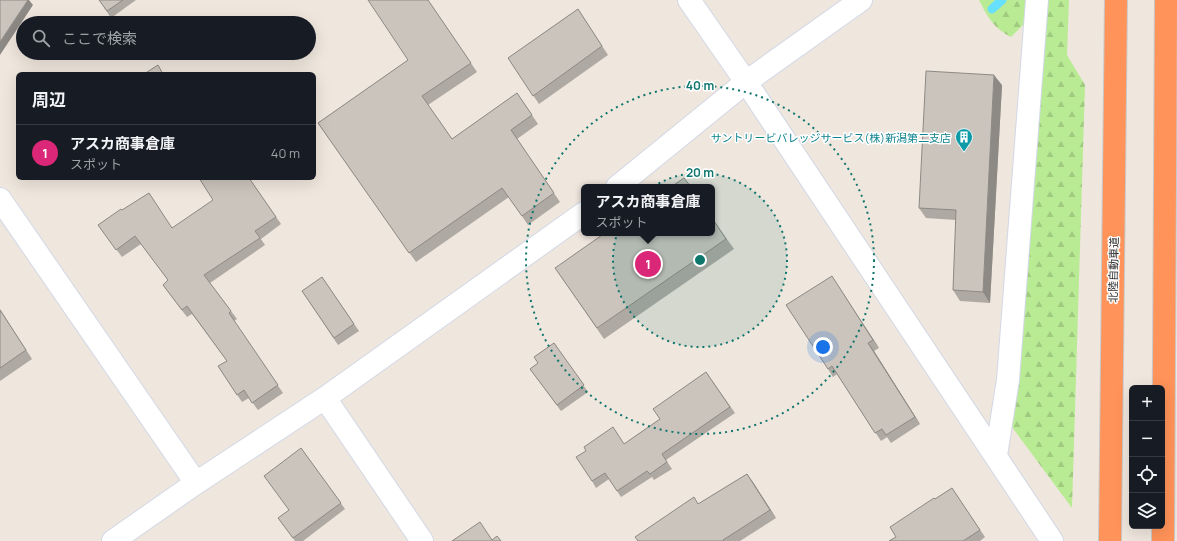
<!DOCTYPE html>
<html lang="ja">
<head>
<meta charset="utf-8">
<style>
  :root { --surface:#171b24; --page:#20242c; --text:#f1f3f6; --muted:#9ea1a6; --line:#363941; --accent:#db2777 }
  body { margin:0; font-family:Manrope,"Noto Sans JP",sans-serif; background:var(--page); color:var(--text) }
  .controls { position:absolute; right:12px; bottom:12px; display:grid; overflow:hidden; border-radius:6px; box-shadow:0 4px 16px #0002 }
  .controls button { width:36px; height:36px; display:grid; place-items:center; padding:0; border:0; border-bottom:1px solid var(--line); background:var(--surface); color:var(--text); font:20px sans-serif }
  .you { position:absolute; left:823px; top:347px; width:14px; height:14px; margin:-10px; border:3px solid #fff; border-radius:50%; background:#1a73e8; box-shadow:0 0 0 6px #1a73e833 }
  .badge { display:grid; place-items:center; width:26px; height:26px; border-radius:50%; background:var(--accent); color:#fff; font-size:13px; font-weight:700 }
  .pin { position:absolute; translate:-50% -50%; border:2px solid #fff; box-shadow:0 1px 4px #0006 }
  .popup { position:absolute; left:581px; top:184px; width:134px; height:52px; box-sizing:border-box; display:grid; place-content:center; border-radius:6px; background:var(--surface); filter:drop-shadow(0 1px 3px #0005); font-size:13px; white-space:nowrap; color:var(--muted) }
  .popup b { font-size:15px; color:var(--text) }
  .popup::after { content:''; position:absolute; left:50%; top:100%; margin-left:-8px; border:8px solid transparent; border-top-color:var(--surface) }
  .list { margin:0; padding:0; list-style:none }
  h2 { display:flex; justify-content:space-between; align-items:center; height:52px; margin:0; padding:0 16px; font-size:17px }
  h2 small { font-size:13px; font-weight:400; color:var(--muted) }
  .list li { display:grid; grid-template-columns:26px 1fr auto; gap:12px; align-items:center; box-sizing:border-box; height:56px; padding:0 16px; border-top:1px solid var(--line) }
  .list b { display:block; font-size:15px; white-space:nowrap }
  .list p { margin:0; font-size:13px; white-space:nowrap; color:var(--muted) }
  .list em { font-size:13px; font-style:normal; color:var(--muted) }
  .icon { flex:none; width:22px; height:22px; fill:none; stroke:currentColor; stroke-width:2; stroke-linecap:round; stroke-linejoin:round }
  .map { position:relative; flex:none; width:1177px; height:541px; overflow:hidden }
  .search { position:absolute; background:var(--surface); box-shadow:0 4px 16px #0002; left:16px; top:16px; width:300px; height:44px; display:flex; align-items:center; gap:10px; box-sizing:border-box; padding:0 14px; border-radius:22px; color:var(--muted); font-size:15px }
  .panel { position:absolute; background:var(--surface); box-shadow:0 4px 16px #0002; left:16px; top:72px; width:300px; height:108px; border-radius:6px }
  .map>svg:first-child { display:block }
  .forest { fill:url(#forest-firs) }
  .lines { fill:none; stroke-linecap:round; stroke-linejoin:round }
  .stream { stroke:#66e0fc; stroke-width:9 }
  .minor-casing { stroke:#d2d8e6; stroke-width:24 }
  .tertiary-casing { stroke:#d2d8e6; stroke-width:24 }
  .motorway-casing { stroke:#c8c8c8; stroke-width:24 }
  .minor { stroke:#fff; stroke-width:22 }
  .tertiary { stroke:#fff; stroke-width:22 }
  .motorway { stroke:#ff9359; stroke-width:22 }
  .wall { fill:#aea9a2 }
  .shaded-wall { fill:#8d8984 }
  .building { fill:#cac4bc; stroke:#8d8984 }
  .ring { fill:none; stroke:#0f766e; stroke-width:2; stroke-dasharray:2 4 }
  .labels { text-anchor:middle; dominant-baseline:central; stroke-width:3; stroke-linejoin:round; paint-order:stroke }
  .culture-label { font-size:11px; fill:#0d838f; stroke:#fff; text-anchor:end }
  .street-label { font-size:11px; fill:#2c2c2c; stroke:#fff }
  .centre { fill:#0f766e; stroke:#fff; stroke-width:2 }
  .ring-label { font-size:12px; text-anchor:middle; font-weight:bold; fill:#0f766e; stroke:#fff; stroke-width:3; stroke-linejoin:round; paint-order:stroke }
</style>
</head>
<body>
<div class="map">
<svg width="1177" height="541" viewBox="0 0 1177 541">
  <defs>
    <pattern id="forest-firs" width="22" height="20" patternUnits="userSpaceOnUse"><rect width="22" height="20" fill="#b9eb94"/><path d="M5 1l3.5 6h-7zM16 11l3.5 6h-7z" fill="#9fca80"/></pattern>
  </defs>
  <rect width="100%" height="100%" fill="#efe6dd"/>
  <g class="forest">
    <path d="M979 0H1027L1026 22 1011 37C994 29 987 16 979 0Z"/>
    <path d="M1045 0H1069L1067 55 1085 85 1072 508 1012 427Z"/>
  </g>
  <g class="lines">
    <path class="stream" d="M992 9 1002 0"/>
    <g class="minor-casing">
      <g id="minor">
        <path d="M325 398 422 541"/>
        <path d="M996 455 1008 380 1037 0"/>
      </g>
    </g>
    <g class="tertiary-casing">
      <g id="tertiary">
        <path d="M689 0 746 82 1052 541"/>
        <path d="M617 187 746 82 861 0"/>
        <path d="M0 199 196 483"/>
        <path d="M113 541 196 483 325 398 584 213"/>
      </g>
    </g>
    <g class="motorway-casing">
      <g id="motorway">
        <path d="M1110 541 1116 0"/>
        <path d="M1163 541 1166 0"/>
      </g>
    </g>
    <use href="#minor" class="minor"/>
    <use href="#tertiary" class="tertiary"/>
    <use href="#motorway" class="motorway"/>
  </g>
  <g class="wall">
    <path d="M99 0H136L111 18Z"/>
    <path d="M428 0 477 72 428 105 452 139 517 93 538 124 517 139 560 202 528 225 509 197 416 262 318 123 408 60Z"/>
    <path d="M578 9 608 55 539 104 508 58Z"/>
    <path d="M1002 85 990 303 960 301 953 290 956 220 926 218 919 208Z"/>
    <path d="M249 178 281 224 261 239 265 245 210 283 237 319 234 321 283 393 258 410 249 398 242 402 218 366 227 361 192 314 187 317 168 292 163 285 168 280 141 244 122 257 98 225 122 210 173 228Z"/>
    <path d="M712 218 734 249 604 339 555 268Z"/>
    <path d="M322 277 359 331 338 345 302 291Z"/>
    <path d="M837 284 879 348 874 351 920 424 891 443 887 437 881 441 837 374 833 377 828 369Z"/>
    <path d="M0 309 32 359 0 381Z"/>
    <path d="M554 343 588 392 561 411 530 369 538 363Z"/>
    <path d="M706 372 735 413 666 460 672 469 654 480 652 477 621 497 609 479 596 488 592 481 624 444 660 419Z"/>
    <path d="M301 448 345 509 303 541H295L278 518 289 510Z"/>
    <path d="M747 474 776 518 740 541H638Z"/>
    <path d="M952 488 985 537 980 541H889L896 537 935 499Z"/>
  </g>
  <g class="shaded-wall">
    <path d="M28 0H29L33 5 0 55V42Z"/>
    <path d="M994 75 1002 85 990 303 983 292Z"/>
    <path d="M832 276 837 284 879 348 873 340Z"/>
    <path d="M868 343 874 351 920 424 915 417Z"/>
    <path d="M747 474 753 482 776 518 770 510Z"/>
  </g>
  <g class="building">
    <path d="M0 0H28L0 42Z"/>
    <path d="M99 0H123L107 11Z"/>
    <path d="M368 0H428L471 63 422 96 452 139 517 93 532 115 511 130 554 193 522 216 502 188 409 253 318 123 408 60Z"/>
    <path d="M578 9 602 46 533 96 508 58Z"/>
    <path d="M158 65 163 74H144Z"/>
    <path d="M926 71 994 75 983 292 953 290 956 210 919 208Z"/>
    <path d="M199 178H249L276 217 255 231 260 238 204 275 231 311 229 313 278 385 252 403 244 390 237 395 218 366 227 361 187 306 182 310 163 285 168 280 135 236 116 250 98 225 121 209 122 210 149 193 172 228 213 200Z"/>
    <path d="M684 178 691 187H671Z"/>
    <path d="M712 218 726 239 597 328 555 268 605 233H712Z"/>
    <path d="M832 276 873 340 868 343 915 417 886 435 882 429 875 433 832 366 828 369 786 305Z"/>
    <path d="M322 277 354 324 334 338 302 291Z"/>
    <path d="M0 310 26 350 0 368Z"/>
    <path d="M554 343 584 385 557 405 530 369 538 363 534 357Z"/>
    <path d="M706 372 730 407 662 454 667 462 650 474 647 471 617 491 605 473 592 481 576 457 586 451 584 447 613 427 624 444 660 419 653 409Z"/>
    <path d="M301 448 341 503 293 538 278 518 289 510 264 476Z"/>
    <path d="M747 474 770 510 723 540 724 541H638L635 537 694 497 698 504Z"/>
    <path d="M952 488 980 530 963 541H889L896 537 890 527 934 498 935 499Z"/>
    <path d="M480 522 492 540 497 536 501 541H452Z"/>
  </g>
  <circle cx="700" cy="260" r="87" fill="#0f766e" fill-opacity=".12"/>
  <g class="ring">
    <circle cx="700" cy="260" r="87"/>
    <circle cx="700" cy="260" r="174"/>
  </g>
  <defs>
    <g id="building-pin" transform="scale(0.9)"><path d="M0 17L-7.5 6A9.5 9.5 0 1 1 7.5 6Z" fill="#0f9aa8" stroke="#fff"/><path d="M-4-6H4V6H1V3H-1V6H-4ZM-2.5-4.3h1.7v1.8h-1.7ZM.8-4.3h1.7v1.8H.8ZM-2.5-1h1.7V.8h-1.7ZM.8-1h1.7V.8H.8Z" fill="#fff"/></g>
  </defs>
  <g fill-rule="evenodd">
    <use href="#building-pin" x="964" y="137"/>
  </g>
  <g class="labels">
    <g class="culture-label">
      <text x="951" y="137">サントリービバレッジサービス(株)新潟第二支店</text>
    </g>
    <g class="street-label">
      <text transform="translate(1113 270) rotate(-89)">北陸自動車道</text>
    </g>
  </g>
  <circle cx="700" cy="260" r="6" class="centre"/>
  <g class="ring-label">
    <text x="700" y="90">40 m</text>
    <text x="700" y="177">20 m</text>
  </g>
</svg>
<div class="controls">
<button>+</button>
<button>−</button>
<button><svg class="icon" aria-label="locate" viewBox="0 0 24 24"><circle cx="12" cy="12" r="6"/><path d="M12 2v4M12 18v4M2 12h4M18 12h4"/></svg></button>
<button><svg class="icon" aria-label="layers" viewBox="0 0 24 24"><path d="M12 4l9 5-9 5-9-5zM3 14l9 5 9-5"/></svg></button>
</div>
<div class="you"></div>
<div class="pin badge" style="left:648px;top:264px">1</div>
<div class="popup"><b>アスカ商事倉庫</b>スポット</div>
<div class="search"><svg class="icon" aria-label="search" viewBox="0 0 24 24"><circle cx="10" cy="10" r="6"/><path d="M15 15l6 6"/></svg>ここで検索</div>
<section class="panel">
<h2>周辺<small></small></h2>
<ul class="list">
<li><span class="badge">1</span><div><b>アスカ商事倉庫</b><p>スポット</p></div><em>40 m</em></li>
</ul>
</section>
</div>
</body>
</html>
